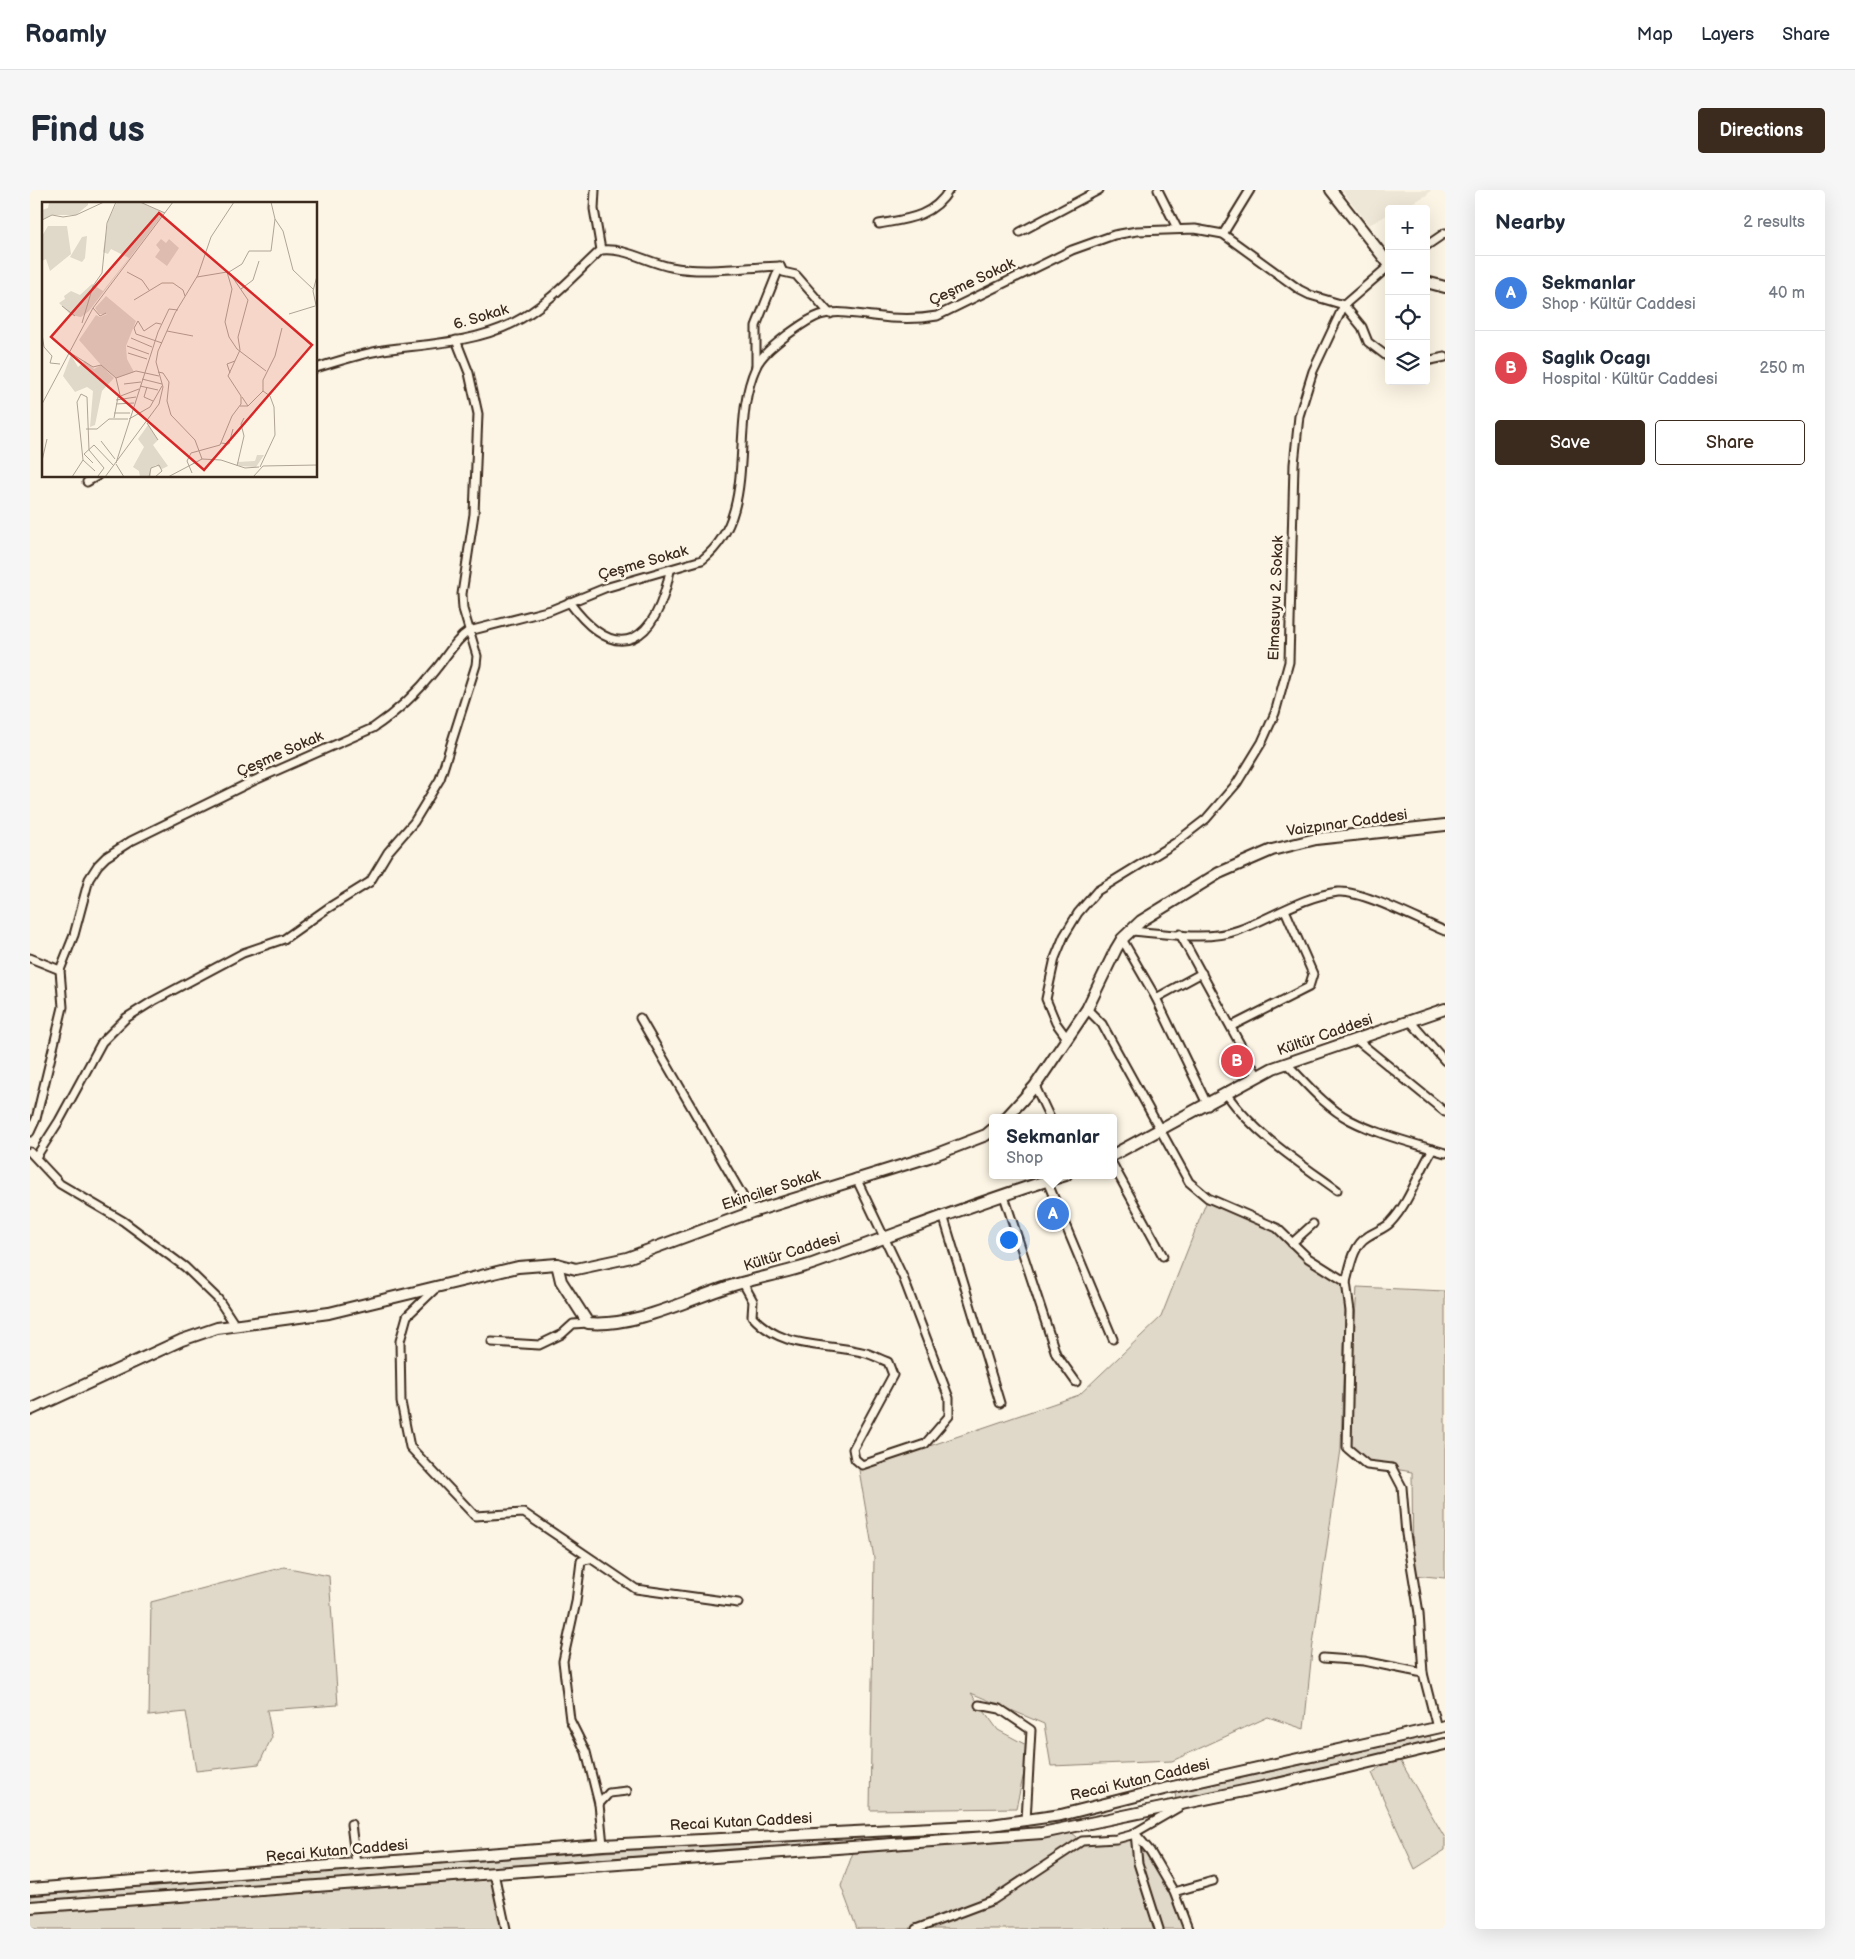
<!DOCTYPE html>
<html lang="en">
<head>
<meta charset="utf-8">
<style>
  :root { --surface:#fff; --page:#f6f6f7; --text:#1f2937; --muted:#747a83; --line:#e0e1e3; --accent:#3b2a1e }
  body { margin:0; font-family:"Balsamiq Sans",sans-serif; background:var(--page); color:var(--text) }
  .controls { position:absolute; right:15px; top:15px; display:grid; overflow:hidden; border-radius:5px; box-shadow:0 5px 20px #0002 }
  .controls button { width:45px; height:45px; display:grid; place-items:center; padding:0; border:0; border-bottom:1px solid var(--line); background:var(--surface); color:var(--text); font:25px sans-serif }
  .you { position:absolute; left:978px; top:1049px; width:18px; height:18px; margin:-12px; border:4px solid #fff; border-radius:50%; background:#1a73e8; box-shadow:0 0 0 8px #1a73e833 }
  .badge { display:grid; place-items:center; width:32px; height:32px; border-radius:50%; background:var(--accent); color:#fff; font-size:16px; font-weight:700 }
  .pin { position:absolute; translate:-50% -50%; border:2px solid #fff; box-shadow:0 1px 5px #0006 }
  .popup { position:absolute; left:959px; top:924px; width:128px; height:65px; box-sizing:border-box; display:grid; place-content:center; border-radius:5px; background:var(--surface); filter:drop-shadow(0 1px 4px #0005); font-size:16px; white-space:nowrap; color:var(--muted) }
  .popup b { font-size:19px; color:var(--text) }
  .popup::after { content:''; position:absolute; left:50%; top:100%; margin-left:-10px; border:10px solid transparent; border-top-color:var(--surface) }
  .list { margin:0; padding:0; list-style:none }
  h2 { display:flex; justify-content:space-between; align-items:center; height:65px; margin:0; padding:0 20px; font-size:21px }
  h2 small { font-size:16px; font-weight:400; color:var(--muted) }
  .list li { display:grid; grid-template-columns:32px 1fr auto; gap:15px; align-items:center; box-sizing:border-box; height:75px; padding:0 20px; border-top:1px solid var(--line) }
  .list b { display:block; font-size:19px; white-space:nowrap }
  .list p { margin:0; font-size:16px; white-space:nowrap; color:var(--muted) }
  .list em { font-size:16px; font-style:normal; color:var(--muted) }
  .actions { display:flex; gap:10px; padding:15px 20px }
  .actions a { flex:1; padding:11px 0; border:1px solid var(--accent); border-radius:5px; text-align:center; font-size:18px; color:var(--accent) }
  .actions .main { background:var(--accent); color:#fff }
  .icon { flex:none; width:28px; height:28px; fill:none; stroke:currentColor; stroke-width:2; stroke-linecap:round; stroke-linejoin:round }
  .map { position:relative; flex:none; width:1415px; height:1739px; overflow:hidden; border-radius:5px }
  header { display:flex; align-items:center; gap:30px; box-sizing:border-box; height:70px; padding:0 25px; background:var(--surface); border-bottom:1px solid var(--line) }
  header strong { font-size:24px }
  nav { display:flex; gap:28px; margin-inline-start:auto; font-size:18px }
  .intro { display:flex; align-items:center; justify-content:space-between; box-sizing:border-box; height:120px; padding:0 30px }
  h1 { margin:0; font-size:35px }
  .button { padding:12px 22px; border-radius:5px; background:var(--accent); color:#fff; font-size:18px; font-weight:700 }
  main { display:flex; gap:30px; padding:0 30px }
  aside { flex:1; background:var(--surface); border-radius:5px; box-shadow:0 5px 20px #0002 }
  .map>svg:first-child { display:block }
  .built { fill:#eee6d6 }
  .green { fill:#e0d8c8; stroke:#8e8173 }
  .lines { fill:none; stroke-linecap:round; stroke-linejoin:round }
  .street-casing { stroke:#3b2a1e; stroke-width:11 }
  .secondary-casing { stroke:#3b2a1e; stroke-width:14 }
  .street { stroke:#fcf5e5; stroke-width:7 }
  .secondary { stroke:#fcf5e5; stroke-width:10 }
  .labels { text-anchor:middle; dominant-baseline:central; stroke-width:5; stroke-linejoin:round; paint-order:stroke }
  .street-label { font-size:15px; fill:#3b2a1e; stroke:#fcf5e5 }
  .inset-road { fill:none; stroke:#afa495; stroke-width:1 }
  .view { fill:#d62828; fill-opacity:0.15; stroke:#d62828; stroke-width:2.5 }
  .inset-edge { fill:none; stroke:#3b2a1e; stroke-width:2.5 }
</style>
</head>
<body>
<header>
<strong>Roamly</strong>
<nav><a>Map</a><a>Layers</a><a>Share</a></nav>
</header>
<div class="intro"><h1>Find us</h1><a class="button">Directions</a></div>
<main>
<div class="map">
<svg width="1415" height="1739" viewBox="0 0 1415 1739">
  <rect width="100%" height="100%" fill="#fcf5e5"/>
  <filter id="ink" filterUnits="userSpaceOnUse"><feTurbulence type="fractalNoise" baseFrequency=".02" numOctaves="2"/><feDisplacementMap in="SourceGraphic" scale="10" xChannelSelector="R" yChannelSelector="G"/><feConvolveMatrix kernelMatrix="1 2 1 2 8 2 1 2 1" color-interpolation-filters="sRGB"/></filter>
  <g filter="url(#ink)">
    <path class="built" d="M1312 0H1401L1397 5 1370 19H1359V24L1339 35Z"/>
    <g class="green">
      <path d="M1178 1008 1247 1038 1316 1092 1311 1259 1282 1461 1274 1539 1238 1527 1142 1571 1021 1576 1014 1534 941 1503 968 1540 1000 1557 986 1618 840 1620 844 1368 829 1280 1049 1205 1131 1127Z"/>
      <path d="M1327 1097 1415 1101V1388L1383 1385 1382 1282 1347 1276 1317 1258Z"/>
      <path d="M254 1377 299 1386 308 1515 237 1520 242 1547 229 1574 166 1581 156 1522 119 1526 121 1412Z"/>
      <path d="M1400 1546 1402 1553 1146 1610 1145 1603Z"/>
      <path d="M1367 1565 1415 1648V1660L1385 1679 1342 1583Z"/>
      <path d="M1037 1639 1052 1651 1105 1643 1120 1661 1158 1739H827L811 1696 825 1657Z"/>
      <path d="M872 1643V1649L0 1712V1706C290 1682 581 1660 872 1643Z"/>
      <path d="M464 1683 480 1739H0V1717Z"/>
    </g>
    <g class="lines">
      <g class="street-casing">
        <g id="street">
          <path d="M1128 0 1147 38"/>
          <path d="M849 34C877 29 903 27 919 0"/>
          <path d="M990 42 1069 0"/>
          <path d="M1193 44 1220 0"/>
          <path d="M1396 56 1415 43"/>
          <path d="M571 60C595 57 618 73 641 77 674 84 717 77 750 76"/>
          <path d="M1396 171 1415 167"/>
          <path d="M726 177V136L750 76 753 82 766 85 800 124"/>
          <path d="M286 178C308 171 330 164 353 160 396 154 443 153 483 133 517 116 544 85 571 60L564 19 565 0"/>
          <path d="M57 292 67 286"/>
          <path d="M539 412C589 479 626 451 640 381"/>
          <path d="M1100 741C1135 743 1176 752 1209 740 1241 728 1274 706 1308 702 1332 700 1390 731 1415 741"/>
          <path d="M1150 744 1228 887"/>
          <path d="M1092 749 1126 808 1178 916"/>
          <path d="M0 768 30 780"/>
          <path d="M1126 808 1172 783"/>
          <path d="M1057 819 1072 834 1159 992 1178 1008 1247 1038 1278 1068 1316 1092 1320 1121 1317 1258 1337 1275 1362 1278 1372 1297 1376 1344 1389 1423 1393 1483 1407 1538"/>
          <path d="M610 828 722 1022"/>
          <path d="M1380 831 1415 871"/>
          <path d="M1202 836 1279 797 1283 784 1255 720"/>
          <path d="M1037 848 1026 833 1016 809 1025 768 1034 746 1048 723 1067 701 1145 653 1176 629 1207 593 1232 552 1245 523 1259 472 1264 274 1269 226 1283 181 1314 115 1359 76"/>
          <path d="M1328 851 1415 922"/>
          <path d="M1256 873C1275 892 1295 917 1320 930 1349 945 1383 953 1415 963"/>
          <path d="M1005 896 1020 928"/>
          <path d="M1197 905C1226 945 1267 971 1307 1000"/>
          <path d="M0 942 6 929 33 817 30 780 44 745 59 689 68 675 76 667 101 651 223 591 343 538C367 522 388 502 406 479 417 466 425 450 439 441L521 420 575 398 672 370C731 323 698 238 726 177 732 164 746 154 757 145 767 138 778 129 790 125 807 120 826 124 843 126 864 129 885 130 907 126L1042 60 1084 45 1107 41 1165 39 1193 44 1270 100 1280 105 1314 115 1332 137 1338 152 1359 168"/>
          <path d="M0 962 30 994 93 1031 155 1077 188 1109 205 1135"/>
          <path d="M6 967 29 931 72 852 96 828 123 811 213 763 254 749 298 718 340 692 358 662 384 632 410 589 446 475 447 466 433 419 432 404 444 324 448 224 439 183 426 150"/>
          <path d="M1083 975 1133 1066"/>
          <path d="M1017 991 1083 1149"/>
          <path d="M974 1006 1026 1164 1046 1192"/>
          <path d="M913 1025 970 1213"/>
          <path d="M1262 1053 1283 1034"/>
          <path d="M1316 1092C1320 1078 1323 1055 1337 1047 1344 1042 1354 1039 1360 1033 1380 1012 1388 983 1403 959"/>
          <path d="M713 1093 723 1111 722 1126C753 1161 795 1152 836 1163 843 1165 850 1169 858 1172L863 1185 823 1259 825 1269 832 1275 895 1254 919 1226V1208L873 1087 826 988"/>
          <path d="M405 1099 377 1126 370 1151 371 1212 380 1257 445 1326 494 1323 606 1399 708 1413"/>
          <path d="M462 1152 509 1155 532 1144 543 1134 558 1133"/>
          <path d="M559 1369 551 1371 546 1412 533 1471 540 1530 556 1562 569 1614"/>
          <path d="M1293 1468 1334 1471 1393 1483"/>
          <path d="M949 1515 970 1519 1001 1540 996 1631"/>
          <path d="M321 1634 326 1674"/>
          <path d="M1105 1643 1120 1661 1144 1702 1183 1691"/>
          <path d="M1105 1643 1108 1673 1129 1739"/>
          <path d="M573 1655 569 1614 579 1603 597 1601"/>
          <path d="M464 1683 476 1739"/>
          <path d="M1144 1702 1158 1739"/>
          <path d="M886 1739 963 1710 1052 1651 1086 1649 1101 1645 1151 1616"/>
        </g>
      </g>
      <g class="secondary-casing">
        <g id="secondary">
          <path d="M1301 0 1359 74"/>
          <path d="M1396 92 1415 97"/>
          <path d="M976 928 1005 896 1057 819 1086 759 1092 749 1111 731 1189 683 1242 660 1286 649 1415 635"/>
          <path d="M1083 965 1243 878 1415 819"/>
          <path d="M527 1074 531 1091 558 1133C604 1137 655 1111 697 1097 726 1088 756 1083 785 1073 868 1044 951 1010 1036 985"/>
          <path d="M0 1220 152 1150 187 1138 299 1123 488 1077 527 1074 546 1079 597 1068 722 1022 899 967 956 945 963 939"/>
          <path d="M0 1699 573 1655 961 1635 1031 1625 1134 1599 1415 1536"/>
          <path d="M0 1717 1012 1643 1247 1594 1415 1554"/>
        </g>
      </g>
      <use href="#street" class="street"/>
      <use href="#secondary" class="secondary"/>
    </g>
  </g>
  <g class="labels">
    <g class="street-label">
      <text transform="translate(942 92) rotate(-25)">Çeşme Sokak</text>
      <text transform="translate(451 127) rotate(-17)">6. Sokak</text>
      <text transform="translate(613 373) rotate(-16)">Çeşme Sokak</text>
      <text transform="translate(1246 408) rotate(-88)">Elmasuyu 2. Sokak</text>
      <text transform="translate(250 564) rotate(-24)">Çeşme Sokak</text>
      <text transform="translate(1317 633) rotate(-8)">Vaizpınar Caddesi</text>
      <text transform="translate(1295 845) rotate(-19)">Kültür Caddesi</text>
      <text transform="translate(741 1000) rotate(-18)">Ekinciler Sokak</text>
      <text transform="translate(762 1062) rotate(-17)">Kültür Caddesi</text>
      <text transform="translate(1110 1590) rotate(-13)">Recai Kutan Caddesi</text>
      <text transform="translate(711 1632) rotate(-3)">Recai Kutan Caddesi</text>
      <text transform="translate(307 1661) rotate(-5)">Recai Kutan Caddesi</text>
    </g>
  </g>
  <g transform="translate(12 12)">
    <rect width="275" height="275" fill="#fcf5e5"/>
    <path d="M7 0H46V3L34 13H10L1 18 0 8 6 6ZM75 0H99L122 11 47 109 39 115 29 113 17 101 23 97 22 94 29 89 38 93 50 82 61 89 87 56 69 47 66 52 61 50 66 19ZM6 24H25L29 52 8 69 4 57 0 59V34ZM45 34 43 56 40 60 28 55 40 35ZM119 37 124 41 127 37 137 46 125 64 113 55 118 48 114 43ZM64 94 94 119 84 144 85 157 92 170 74 176 61 165 72 176 60 189 53 223 48 225 51 189 45 185 33 190 21 174 29 153 36 165 43 159 52 167 59 163 37 138 54 113 58 115 65 112H57L53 106ZM106 223 116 238 111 243 126 264 120 267 114 263 109 266V275H98L97 269 91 265 102 245 96 237ZM215 253H222L214 265 197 264 195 260 213 259Z" fill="#e0d8c8"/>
    <path class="inset-road" d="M98 0 123 11M233 17 241 29 251 68 271 87M0 18 10 13 21 15 34 13 62 0M85 70 100 78 107 88M185 70 190 87 183 120 187 135 195 147 224 169M275 74 271 89 275 108M155 75 185 70M199 87 211 78 217 59M92 98 120 81H131L141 88 143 94M20 104 33 114M51 106 58 114 64 111M247 112 273 104M96 119 92 126 94 132 120 141M96 119 102 129 114 121 119 122M40 121 51 84 60 71 65 21 74 0M125 129 151 134M0 132 2 145 10 154 8 161 18 162M89 136 110 145M85 144 107 152M27 150 51 165 59 163 74 176 94 169 117 174M86 151 105 157M116 170 121 171 127 180 125 199 129 213 153 238 160 257M188 171 185 162 193 159M74 176 78 193M100 177 120 182M82 182 99 180M98 184 116 188M105 185 102 195 111 199M74 198 94 195M0 202 51 106 131 0M74 202 92 201M198 204H206L200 195M206 204 221 189M72 211H88M72 216 76 195 97 187M87 217 108 205 120 184M105 221 116 238M44 227H55L67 217H86M59 239 73 257M179 241 187 242 191 227M0 259 5 237M51 261 42 252 52 243 72 264M74 261 116 130 127 107 136 108M74 262 82 275M195 264 202 234 199 222 202 216M218 265 233 233 232 205 228 194 221 189V178L233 154 240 126M53 269 41 258 35 200 39 192 45 195 47 248 62 266 56 274M150 271 145 259 149 251 178 243 190 214 199 202V194L186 174 198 148 196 135 206 98 187 70 200 62 207 49H229L233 17 229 0M30 275 41 258M63 275 117 202 121 185 114 160 116 149 133 111 156 73 169 35 192 0M107 275 109 266 117 263 120 269 113 275M126 275 160 257 179 258 203 266 217 265M211 275 221 264 275 263"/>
    <path class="view" d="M117 11 270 143 162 268 9 135Z"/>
    <rect width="275" height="275" class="inset-edge"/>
  </g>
</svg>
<div class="controls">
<button>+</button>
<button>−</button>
<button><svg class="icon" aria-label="locate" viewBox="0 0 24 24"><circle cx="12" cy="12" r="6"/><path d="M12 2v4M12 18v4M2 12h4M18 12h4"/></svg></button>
<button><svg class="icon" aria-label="layers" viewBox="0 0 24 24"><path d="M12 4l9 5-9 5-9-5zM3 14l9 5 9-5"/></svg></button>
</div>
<div class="you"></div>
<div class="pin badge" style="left:1023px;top:1024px;background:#3f7fe0">A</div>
<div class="popup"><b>Sekmanlar</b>Shop</div>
<div class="pin badge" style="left:1207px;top:871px;background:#e0444e">B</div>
</div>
<aside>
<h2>Nearby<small>2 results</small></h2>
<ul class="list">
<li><span class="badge" style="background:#3f7fe0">A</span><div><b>Sekmanlar</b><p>Shop · Kültür Caddesi</p></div><em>40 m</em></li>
<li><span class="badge" style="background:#e0444e">B</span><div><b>Saglık Ocagı</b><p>Hospital · Kültür Caddesi</p></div><em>250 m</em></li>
</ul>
<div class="actions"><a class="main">Save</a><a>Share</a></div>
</aside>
</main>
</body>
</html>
